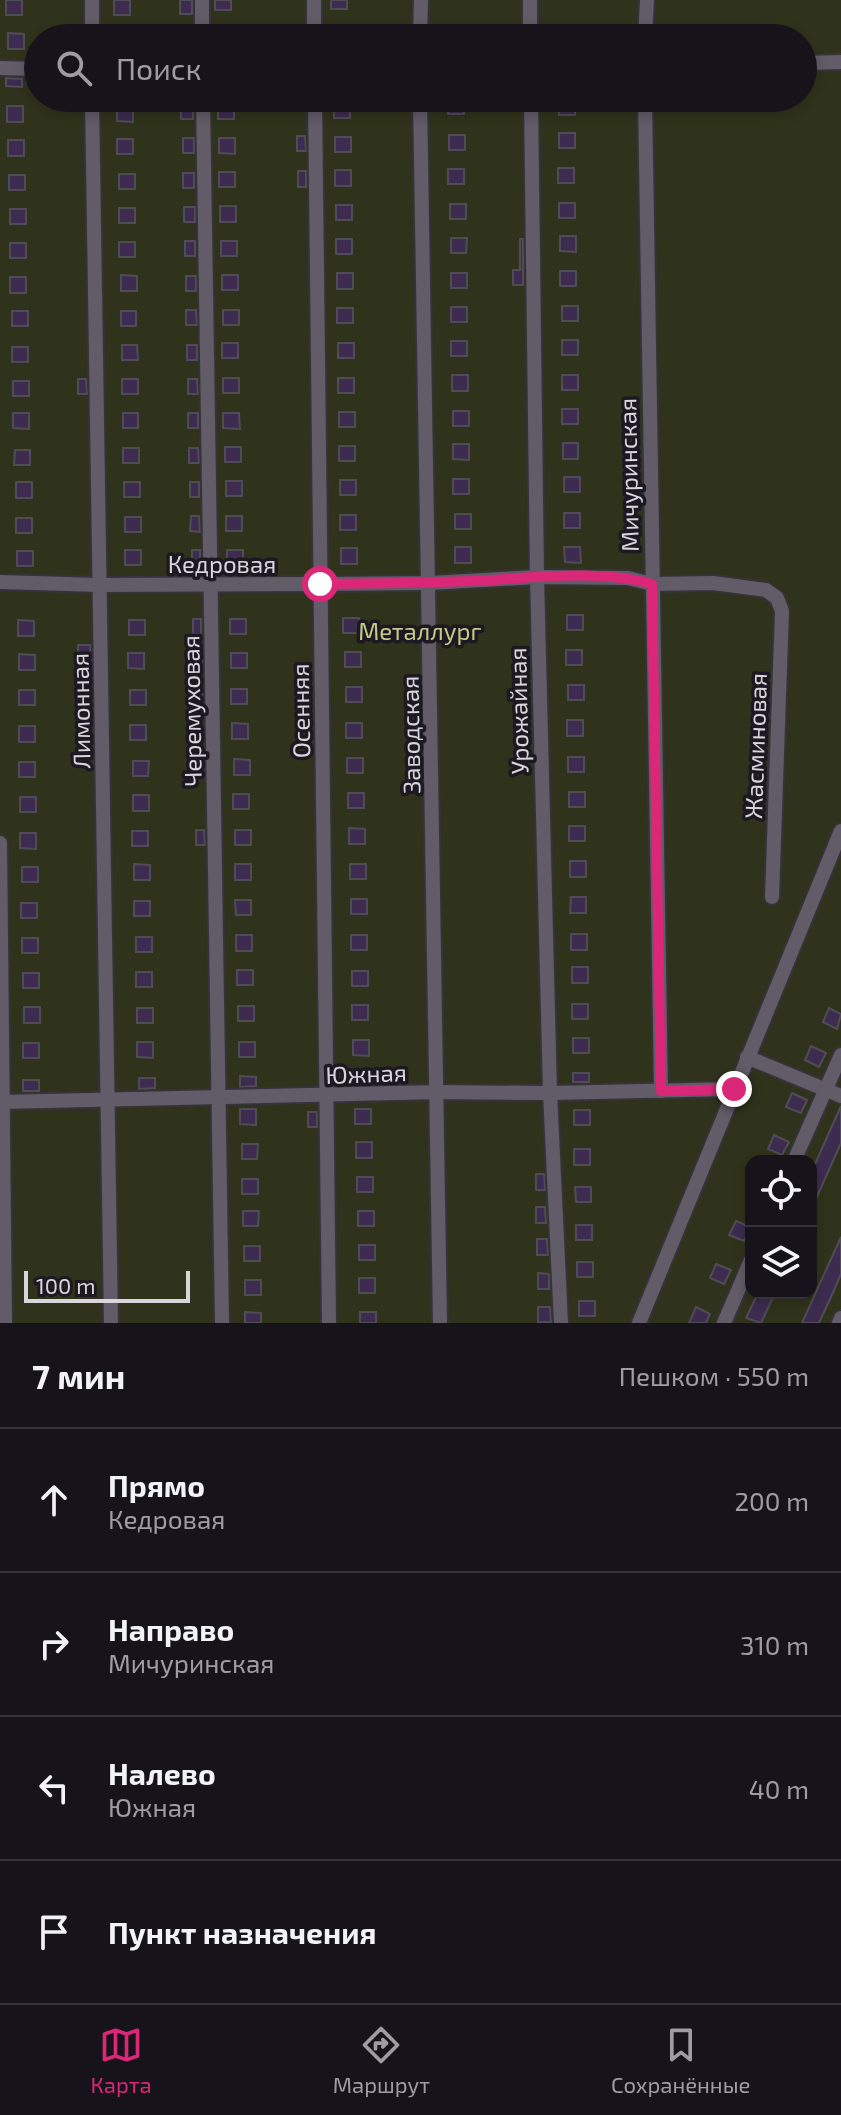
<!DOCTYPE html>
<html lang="ru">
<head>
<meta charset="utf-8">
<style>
  :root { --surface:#16131a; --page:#232027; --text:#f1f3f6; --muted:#9e9ea2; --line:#353239; --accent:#db2777 }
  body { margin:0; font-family:"Exo 2",sans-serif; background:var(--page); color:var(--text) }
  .controls { position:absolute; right:24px; bottom:24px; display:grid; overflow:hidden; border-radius:16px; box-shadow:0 4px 12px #0003 }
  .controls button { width:72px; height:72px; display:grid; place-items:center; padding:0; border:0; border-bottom:2px solid var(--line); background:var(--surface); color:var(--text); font:40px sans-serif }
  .scale { position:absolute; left:24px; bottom:20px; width:166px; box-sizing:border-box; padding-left:8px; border:4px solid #d8d5db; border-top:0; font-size:22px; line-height:28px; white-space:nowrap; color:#d8d5db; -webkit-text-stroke:6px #1d1922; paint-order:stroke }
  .stop { position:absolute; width:24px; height:24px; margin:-18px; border:6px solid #db2777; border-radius:50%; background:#fff }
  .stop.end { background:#db2777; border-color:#fff; box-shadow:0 2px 8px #0008 }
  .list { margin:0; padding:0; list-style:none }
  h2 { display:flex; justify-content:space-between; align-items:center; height:104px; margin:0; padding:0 32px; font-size:34px }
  h2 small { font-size:26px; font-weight:400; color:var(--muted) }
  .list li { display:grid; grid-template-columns:52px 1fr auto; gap:24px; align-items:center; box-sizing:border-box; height:144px; padding:0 32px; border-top:2px solid var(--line) }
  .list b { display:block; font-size:30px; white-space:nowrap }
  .list p { margin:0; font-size:26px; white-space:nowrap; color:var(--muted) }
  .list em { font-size:26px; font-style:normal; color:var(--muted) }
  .icon { flex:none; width:44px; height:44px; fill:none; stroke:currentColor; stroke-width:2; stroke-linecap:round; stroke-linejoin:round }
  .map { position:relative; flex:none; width:841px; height:1323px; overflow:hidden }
  .search { position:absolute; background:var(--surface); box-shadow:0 4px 12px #0003; left:24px; right:24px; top:24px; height:88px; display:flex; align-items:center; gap:20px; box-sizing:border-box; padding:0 28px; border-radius:44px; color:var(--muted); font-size:30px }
  .sheet { height:680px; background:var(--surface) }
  nav { display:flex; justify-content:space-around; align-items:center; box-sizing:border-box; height:112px; border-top:2px solid var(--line); background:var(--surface); font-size:22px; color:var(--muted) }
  nav a { display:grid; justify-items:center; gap:4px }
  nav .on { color:var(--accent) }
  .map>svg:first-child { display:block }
  .green { fill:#30331b; fill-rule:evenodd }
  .building { fill:#3d2c4f; stroke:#504c56; stroke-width:2 }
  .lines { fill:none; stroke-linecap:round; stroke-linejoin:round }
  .minor-casing { stroke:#353339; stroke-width:18 }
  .minor { stroke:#615c67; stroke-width:14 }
  .route { stroke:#db2777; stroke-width:10 }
  .labels { text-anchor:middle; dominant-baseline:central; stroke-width:7; stroke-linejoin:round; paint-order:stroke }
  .street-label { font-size:24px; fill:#d8d5db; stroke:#1d1922 }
  .park-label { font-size:24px; fill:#c2cc85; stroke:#1d1922 }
</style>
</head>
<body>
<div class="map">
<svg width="841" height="1323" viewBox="0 0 841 1323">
  <rect width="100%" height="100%" fill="#1d1922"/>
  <path class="green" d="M0 0H841V1323H0ZM38 38H803V98H38ZM751 1161H811V1293H751Z"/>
  <g class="building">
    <rect x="6" y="0" width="16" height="15"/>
    <rect x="114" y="0" width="16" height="15"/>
    <rect x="180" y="0" width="12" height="14"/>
    <rect x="215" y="0" width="16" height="10"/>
    <rect x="331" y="0" width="16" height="9"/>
    <path d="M8 33 24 34V49H8Z"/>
    <path d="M6 78 22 79V87L6 86Z"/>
    <rect x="448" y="99" width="16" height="15"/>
    <rect x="559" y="99" width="16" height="16"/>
    <rect x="218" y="103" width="16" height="16"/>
    <rect x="334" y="103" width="16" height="15"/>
    <rect x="181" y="104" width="12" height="15"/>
    <rect x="7" y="106" width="16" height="16"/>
    <path d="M117 106H133V122L117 121Z"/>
    <rect x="559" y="133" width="16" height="15"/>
    <rect x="449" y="135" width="16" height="15"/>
    <path d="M297 136H305L306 151H297Z"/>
    <rect x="335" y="137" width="16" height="15"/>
    <rect x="183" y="138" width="11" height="15"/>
    <path d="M219 138H235V154L219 153Z"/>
    <rect x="117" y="139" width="16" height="15"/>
    <rect x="8" y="140" width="16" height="16"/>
    <rect x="558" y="168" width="16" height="15"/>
    <rect x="448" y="169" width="16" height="15"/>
    <rect x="335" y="170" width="16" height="16"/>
    <rect x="298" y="171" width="8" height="16"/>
    <rect x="219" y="172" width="16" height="15"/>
    <rect x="183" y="173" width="11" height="15"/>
    <rect x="119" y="174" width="16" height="15"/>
    <rect x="9" y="175" width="16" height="15"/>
    <rect x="559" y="203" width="16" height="15"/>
    <rect x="450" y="204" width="16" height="15"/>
    <rect x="336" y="205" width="16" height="15"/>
    <rect x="220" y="206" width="16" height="16"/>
    <rect x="184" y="207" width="11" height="15"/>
    <rect x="119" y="208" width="16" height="15"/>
    <rect x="10" y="209" width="16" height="15"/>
    <path d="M560 236H576V252L560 251Z"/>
    <path d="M451 238H467L466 253H451Z"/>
    <rect x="336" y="239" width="16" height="15"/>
    <path d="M520 239H523V285H513V270H520Z"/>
    <rect x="185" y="241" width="10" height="15"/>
    <rect x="221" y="241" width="16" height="15"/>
    <rect x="119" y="242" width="16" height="15"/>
    <rect x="10" y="243" width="16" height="15"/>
    <rect x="560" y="271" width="16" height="15"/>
    <rect x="337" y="273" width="16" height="16"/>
    <rect x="451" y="273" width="16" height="15"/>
    <path d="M121 275 137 276V291H121Z"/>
    <rect x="222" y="275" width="16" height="15"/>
    <rect x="186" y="276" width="10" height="15"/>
    <rect x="10" y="277" width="16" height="16"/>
    <rect x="562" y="306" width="16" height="15"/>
    <rect x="451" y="307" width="16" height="15"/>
    <rect x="337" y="308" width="16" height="15"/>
    <path d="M186 310H196L197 325H186Z"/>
    <rect x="223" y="310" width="16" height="15"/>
    <rect x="12" y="311" width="16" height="15"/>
    <rect x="121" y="311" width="15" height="15"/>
    <rect x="562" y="340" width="16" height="15"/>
    <rect x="451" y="341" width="16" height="15"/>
    <rect x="222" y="343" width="16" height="15"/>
    <rect x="338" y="343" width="16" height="15"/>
    <path d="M122 345H137L138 360H122Z"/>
    <rect x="187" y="345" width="10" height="15"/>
    <rect x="12" y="347" width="16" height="15"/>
    <rect x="452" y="375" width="16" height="16"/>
    <rect x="562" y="375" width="16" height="15"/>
    <rect x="223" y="378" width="16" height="15"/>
    <rect x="338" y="378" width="16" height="15"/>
    <path d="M78 379H86L87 394H78Z"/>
    <rect x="122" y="379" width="16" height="15"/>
    <path d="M188 379H197L198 394H188Z"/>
    <rect x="13" y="381" width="16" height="15"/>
    <rect x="562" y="409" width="16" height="15"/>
    <rect x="453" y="411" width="16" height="15"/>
    <rect x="339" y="412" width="16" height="15"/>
    <path d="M13 413H29V429L13 428Z"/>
    <rect x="123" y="413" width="15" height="15"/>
    <rect x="188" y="413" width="10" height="15"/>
    <path d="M223 413H239L240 429 223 428Z"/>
    <rect x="563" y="443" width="15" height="16"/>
    <path d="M453 444H469V460L453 459Z"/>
    <rect x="339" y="446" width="16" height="15"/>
    <rect x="225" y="447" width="16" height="15"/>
    <rect x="123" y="448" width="16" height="15"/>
    <path d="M189 448H198L199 463H189Z"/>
    <path d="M15 450H30V465H14Z"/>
    <rect x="564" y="477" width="16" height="15"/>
    <rect x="453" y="479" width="16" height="15"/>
    <rect x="340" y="480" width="16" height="15"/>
    <rect x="226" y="481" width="16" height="15"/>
    <rect x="16" y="482" width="16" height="16"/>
    <rect x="124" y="482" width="16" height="15"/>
    <rect x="190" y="482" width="9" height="15"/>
    <rect x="564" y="513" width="16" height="15"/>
    <rect x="455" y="514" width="16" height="15"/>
    <rect x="340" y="515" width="16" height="15"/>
    <path d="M191 516H199L200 532 190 531Z"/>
    <rect x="226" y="516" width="16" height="15"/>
    <rect x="125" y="517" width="16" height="15"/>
    <rect x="16" y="518" width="16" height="15"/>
    <rect x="455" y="547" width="16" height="16"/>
    <path d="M564 547H580L581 563 565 562Z"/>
    <rect x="341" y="548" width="16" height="16"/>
    <rect x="125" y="550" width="16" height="15"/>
    <rect x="192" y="550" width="8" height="15"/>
    <rect x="227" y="550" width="16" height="15"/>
    <rect x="17" y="551" width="16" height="15"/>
    <rect x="567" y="615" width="16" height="15"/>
    <rect x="343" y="618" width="16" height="15"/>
    <rect x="193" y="619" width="8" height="15"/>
    <rect x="230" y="619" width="16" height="15"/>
    <path d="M18 620 34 621V636H18Z"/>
    <rect x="129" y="620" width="16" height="15"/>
    <path d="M78 645H90L91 660H78Z"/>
    <rect x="566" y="650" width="16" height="15"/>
    <rect x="345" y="652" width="16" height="15"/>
    <path d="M128 653H144V669L128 668Z"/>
    <rect x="231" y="653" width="16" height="15"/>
    <path d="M19 654 35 655V670H19Z"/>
    <rect x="193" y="654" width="9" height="15"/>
    <rect x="568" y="685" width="16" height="15"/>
    <rect x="346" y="687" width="16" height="15"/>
    <rect x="194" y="689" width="8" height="15"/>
    <rect x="231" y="689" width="16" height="15"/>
    <rect x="19" y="690" width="16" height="15"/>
    <rect x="130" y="690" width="16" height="15"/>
    <rect x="567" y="720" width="16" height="16"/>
    <path d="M232 723 248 724V739H232Z"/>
    <rect x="346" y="723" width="16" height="15"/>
    <rect x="130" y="725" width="16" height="15"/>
    <rect x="19" y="726" width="16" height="16"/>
    <rect x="568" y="757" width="16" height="15"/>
    <rect x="347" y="758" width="16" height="15"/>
    <path d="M234 759 250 760V775H234Z"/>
    <path d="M195 760H203L204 775H195Z"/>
    <path d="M133 761H149L148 776H133Z"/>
    <rect x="19" y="762" width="16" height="15"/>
    <rect x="569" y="792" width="16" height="15"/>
    <rect x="348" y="793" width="16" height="15"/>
    <rect x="233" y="794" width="16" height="15"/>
    <rect x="133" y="795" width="16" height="16"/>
    <rect x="20" y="797" width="16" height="15"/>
    <rect x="569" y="826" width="16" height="15"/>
    <path d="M349 828 365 829V844H349Z"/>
    <path d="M196 830H204L205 845H196Z"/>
    <rect x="235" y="830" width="16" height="15"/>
    <rect x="132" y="831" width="16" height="15"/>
    <path d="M20 833H36V849L20 848Z"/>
    <rect x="570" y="861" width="16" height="16"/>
    <path d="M134 864 150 865V880H134Z"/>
    <rect x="235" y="864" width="16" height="16"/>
    <rect x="350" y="864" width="16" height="15"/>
    <rect x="22" y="867" width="16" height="15"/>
    <path d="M571 897H586V913H570Z"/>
    <rect x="351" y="899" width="16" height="15"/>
    <path d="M235 900H251V915H236Z"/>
    <rect x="134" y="901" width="16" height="15"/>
    <rect x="21" y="903" width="16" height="15"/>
    <rect x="571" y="934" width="16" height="16"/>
    <rect x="236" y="935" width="16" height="16"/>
    <rect x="351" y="935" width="16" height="15"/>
    <rect x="136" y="937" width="16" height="15"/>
    <rect x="22" y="938" width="16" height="15"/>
    <rect x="572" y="967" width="16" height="16"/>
    <rect x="237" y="970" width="16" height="15"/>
    <rect x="352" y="971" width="16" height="15"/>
    <rect x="136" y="972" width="16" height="15"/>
    <rect x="23" y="973" width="16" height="15"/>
    <rect x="572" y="1004" width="16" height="15"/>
    <rect x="352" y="1005" width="16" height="15"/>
    <rect x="238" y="1006" width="16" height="15"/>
    <rect x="24" y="1007" width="16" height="16"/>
    <rect x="137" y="1008" width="16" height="15"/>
    <path d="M829 1008 841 1014 837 1029 823 1022Z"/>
    <rect x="573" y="1038" width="16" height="15"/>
    <path d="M353 1040H369V1056L353 1055Z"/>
    <path d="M137 1042H153V1058L137 1057Z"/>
    <rect x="239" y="1042" width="16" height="15"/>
    <rect x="23" y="1043" width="16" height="15"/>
    <path d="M811 1046 826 1053 819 1067 805 1060Z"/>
    <rect x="573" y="1073" width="16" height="9"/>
    <rect x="353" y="1075" width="16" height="9"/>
    <path d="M240 1076 256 1077V1086L240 1087Z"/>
    <path d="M139 1078H155V1088L139 1089Z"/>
    <rect x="23" y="1080" width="16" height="11"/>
    <path d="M792 1093 807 1100 801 1113 786 1107Z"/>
    <path d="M841 1106V1143L811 1210V1173Z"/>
    <path d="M240 1109H256V1125L240 1124Z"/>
    <rect x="355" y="1109" width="16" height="15"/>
    <rect x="574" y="1110" width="16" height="15"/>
    <rect x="308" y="1112" width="9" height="15"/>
    <path d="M774 1135 789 1142 782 1155 768 1149Z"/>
    <rect x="356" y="1142" width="16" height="16"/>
    <path d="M242 1144H258L257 1159H242Z"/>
    <rect x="574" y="1149" width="16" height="16"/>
    <path d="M536 1174H544L545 1190H536Z"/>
    <rect x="357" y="1177" width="16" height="15"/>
    <rect x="242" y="1179" width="16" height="15"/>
    <path d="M575 1187H591V1202H576Z"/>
    <path d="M536 1207H545L546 1223H536Z"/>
    <path d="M243 1211H259L258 1226H243Z"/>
    <rect x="358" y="1211" width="16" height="15"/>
    <path d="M736 1221 750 1227 744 1241 729 1235Z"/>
    <rect x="576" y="1225" width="16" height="15"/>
    <path d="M841 1237V1274L831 1297 819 1323H802Z"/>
    <path d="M537 1239H547L548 1255H537Z"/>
    <rect x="359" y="1245" width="16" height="15"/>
    <rect x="244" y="1246" width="16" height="15"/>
    <rect x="577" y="1262" width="16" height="15"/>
    <path d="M716 1264 731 1270 724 1284 710 1278Z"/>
    <path d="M538 1273 549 1274V1289H538Z"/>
    <rect x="359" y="1278" width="16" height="15"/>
    <rect x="245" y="1280" width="16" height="15"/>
    <path d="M758 1293H775L761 1323 746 1318Z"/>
    <rect x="579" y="1301" width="16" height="15"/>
    <path d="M538 1307H550L551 1322H538Z"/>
    <path d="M696 1307 710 1314 706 1323H689Z"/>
    <path d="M245 1312 261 1313V1323H245Z"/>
    <rect x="360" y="1312" width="16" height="11"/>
  </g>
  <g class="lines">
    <g class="minor-casing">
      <g id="minor">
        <path d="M202 0V38"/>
        <path d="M314 0V38"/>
        <path d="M92 38V0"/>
        <path d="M420 38 421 0"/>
        <path d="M530 38V0"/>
        <path d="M645 38 647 0"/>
        <path d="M803 63 841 62"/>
        <path d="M0 68 38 69"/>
        <path d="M92 98 111 1323"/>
        <path d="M203 98 222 1323"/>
        <path d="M315 98 329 1323"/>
        <path d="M420 98 440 1323"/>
        <path d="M531 98 537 577 550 1093 561 1323"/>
        <path d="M645 98 661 1091"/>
        <path d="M0 582 100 585 320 584 430 583 537 577 628 578 652 584 713 583 766 590 777 598 782 611 772 897"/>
        <path d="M0 843 5 1323"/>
        <path d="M747 1057 841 1096"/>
        <path d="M0 1102 438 1092 550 1093 734 1089"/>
        <path d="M794 1161 841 1055"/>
        <path d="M639 1323 841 831"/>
        <path d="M724 1323 751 1260"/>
        <path d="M839 1323 841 1318"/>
      </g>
    </g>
    <use href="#minor" class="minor"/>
  </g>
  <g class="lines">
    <path class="route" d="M320 584C372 584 423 583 474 581 530 578 598 569 652 584L661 1091 734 1089"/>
  </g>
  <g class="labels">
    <g class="street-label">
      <text transform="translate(628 475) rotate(-91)">Мичуринская</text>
      <text x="222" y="563">Кедровая</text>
      <text transform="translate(80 711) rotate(-91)">Лимонная</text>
      <text transform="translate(191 711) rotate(-91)">Черемуховая</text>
      <text transform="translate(300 711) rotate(-91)">Осенняя</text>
      <text transform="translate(518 711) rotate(-91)">Урожайная</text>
      <text transform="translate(410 735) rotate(-91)">Заводская</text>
      <text transform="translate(755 746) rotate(-88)">Жасминовая</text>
      <text transform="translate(366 1073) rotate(-2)">Южная</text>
    </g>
    <g class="park-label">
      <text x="420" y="630">Металлург</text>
    </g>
  </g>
</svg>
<div class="controls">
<button><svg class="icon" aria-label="locate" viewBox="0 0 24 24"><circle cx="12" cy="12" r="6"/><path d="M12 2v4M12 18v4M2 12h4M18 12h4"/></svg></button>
<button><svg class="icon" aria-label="layers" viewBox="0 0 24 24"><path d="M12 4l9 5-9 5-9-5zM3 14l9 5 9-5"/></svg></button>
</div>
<div class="scale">100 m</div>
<div class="stop" style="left:320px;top:584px"></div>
<div class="stop end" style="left:734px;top:1089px"></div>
<div class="search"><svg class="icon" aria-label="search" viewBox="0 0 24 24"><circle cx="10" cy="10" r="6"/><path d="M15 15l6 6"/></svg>Поиск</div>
</div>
<section class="sheet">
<h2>7 мин<small>Пешком · 550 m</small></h2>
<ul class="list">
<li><svg class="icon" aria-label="ahead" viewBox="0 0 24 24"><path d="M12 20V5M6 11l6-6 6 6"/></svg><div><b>Прямо</b><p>Кедровая</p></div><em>200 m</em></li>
<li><svg class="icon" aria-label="right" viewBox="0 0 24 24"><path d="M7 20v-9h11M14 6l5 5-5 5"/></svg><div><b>Направо</b><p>Мичуринская</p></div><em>310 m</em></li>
<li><svg class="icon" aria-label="left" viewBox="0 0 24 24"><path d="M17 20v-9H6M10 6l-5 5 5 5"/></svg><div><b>Налево</b><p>Южная</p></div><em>40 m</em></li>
<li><svg class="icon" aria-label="arrive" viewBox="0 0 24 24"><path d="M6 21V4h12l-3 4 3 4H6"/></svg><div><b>Пункт назначения</b></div></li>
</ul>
</section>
<nav>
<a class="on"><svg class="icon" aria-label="map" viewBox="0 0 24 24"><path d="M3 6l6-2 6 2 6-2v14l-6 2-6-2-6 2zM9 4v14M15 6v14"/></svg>Карта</a>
<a><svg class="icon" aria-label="directions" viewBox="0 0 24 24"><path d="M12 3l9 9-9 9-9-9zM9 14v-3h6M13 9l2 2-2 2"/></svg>Маршрут</a>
<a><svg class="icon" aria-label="saved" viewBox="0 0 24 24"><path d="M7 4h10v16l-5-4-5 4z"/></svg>Сохранённые</a>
</nav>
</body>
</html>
